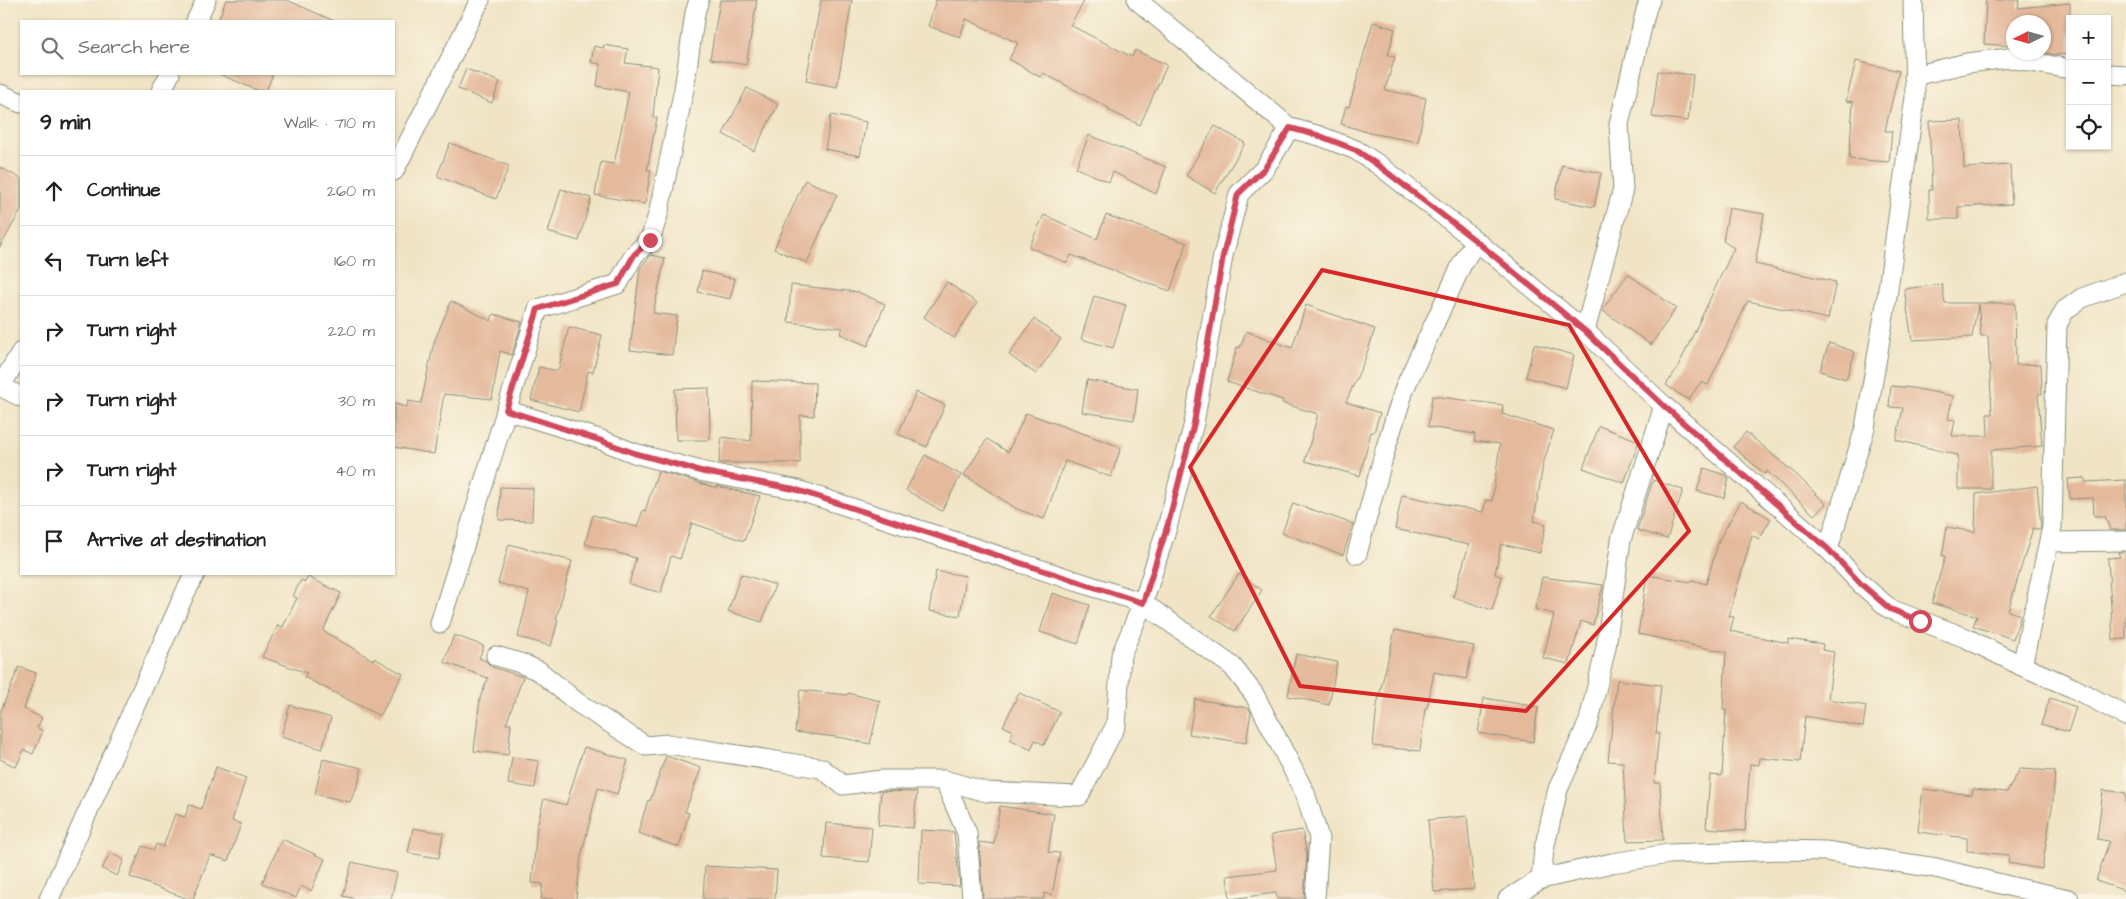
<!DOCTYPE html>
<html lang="en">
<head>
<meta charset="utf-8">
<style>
  :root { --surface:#fff; --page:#f2f2f2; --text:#222; --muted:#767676; --line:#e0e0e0 }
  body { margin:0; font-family:"Architects Daughter",sans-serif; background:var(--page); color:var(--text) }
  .controls { position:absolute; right:15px; top:15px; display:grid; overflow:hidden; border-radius:0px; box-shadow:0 1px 4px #0004 }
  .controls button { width:45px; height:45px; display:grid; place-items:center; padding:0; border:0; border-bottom:1px solid var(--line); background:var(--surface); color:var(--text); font:25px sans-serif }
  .compass { position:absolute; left:2006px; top:15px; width:45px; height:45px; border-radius:50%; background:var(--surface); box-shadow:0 1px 4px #0004; rotate:265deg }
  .stop { position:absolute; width:15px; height:15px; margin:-11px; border:4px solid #d1495b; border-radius:50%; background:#fff }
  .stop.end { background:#d1495b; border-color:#fff; box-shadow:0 1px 5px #0008 }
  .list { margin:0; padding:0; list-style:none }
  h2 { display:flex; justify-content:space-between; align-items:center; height:65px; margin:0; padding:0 20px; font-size:21px }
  h2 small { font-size:16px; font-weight:400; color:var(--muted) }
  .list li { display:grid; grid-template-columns:32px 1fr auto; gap:15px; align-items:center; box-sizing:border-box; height:70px; padding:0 20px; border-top:1px solid var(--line) }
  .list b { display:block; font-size:19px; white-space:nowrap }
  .list em { font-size:16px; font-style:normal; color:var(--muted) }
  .icon { flex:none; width:28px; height:28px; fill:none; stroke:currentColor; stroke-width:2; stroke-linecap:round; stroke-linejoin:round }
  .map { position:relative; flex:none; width:2126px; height:899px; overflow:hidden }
  .search { position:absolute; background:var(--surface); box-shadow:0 1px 4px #0004; left:20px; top:20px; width:375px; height:55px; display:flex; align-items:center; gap:12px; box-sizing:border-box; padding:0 18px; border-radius:0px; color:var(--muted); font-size:19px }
  .panel { position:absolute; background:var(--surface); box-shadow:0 1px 4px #0004; left:20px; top:90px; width:375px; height:485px; border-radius:0px }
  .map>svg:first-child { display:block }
  .building { fill:#e4b99c }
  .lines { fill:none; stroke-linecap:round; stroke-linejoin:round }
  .minor-casing { stroke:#88907c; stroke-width:21 }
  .minor { stroke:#fff; stroke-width:19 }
  .route { stroke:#d1495b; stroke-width:6 }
  .marked { fill:none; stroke:#d62828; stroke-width:4; stroke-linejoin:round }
</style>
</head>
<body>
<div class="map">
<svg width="2126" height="899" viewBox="0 0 2126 899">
  <rect width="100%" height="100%" fill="#fcf5e5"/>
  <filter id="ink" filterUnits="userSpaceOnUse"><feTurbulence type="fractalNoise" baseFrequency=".02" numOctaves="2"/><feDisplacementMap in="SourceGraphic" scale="10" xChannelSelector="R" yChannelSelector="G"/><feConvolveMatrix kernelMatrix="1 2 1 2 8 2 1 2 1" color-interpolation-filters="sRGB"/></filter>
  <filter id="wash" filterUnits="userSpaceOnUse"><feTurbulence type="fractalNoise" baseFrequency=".0096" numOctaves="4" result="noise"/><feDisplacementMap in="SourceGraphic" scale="20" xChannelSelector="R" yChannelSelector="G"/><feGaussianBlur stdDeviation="1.12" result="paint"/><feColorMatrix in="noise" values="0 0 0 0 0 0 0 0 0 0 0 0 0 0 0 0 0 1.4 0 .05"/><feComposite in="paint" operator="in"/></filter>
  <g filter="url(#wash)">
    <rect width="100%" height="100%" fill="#f0e4c5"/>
    <g id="blocks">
      <g class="building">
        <path d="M226 0H287L334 21H218Z"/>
        <path d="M720 0H757L746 65 710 59Z"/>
        <path d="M821 0H852L837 87 806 81Z"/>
        <path d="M936 0H1085L1070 25 1132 57 1135 50 1167 65 1140 125 1108 110 1109 108 1043 73 1040 77 1009 59 1018 43 966 19 960 37 928 26Z"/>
        <path d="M1986 0H2019L2018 8 2070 3V54L2056 55 2042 52H2044V22H2014V46L1984 44Z"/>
        <path d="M1373 22 1395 29 1388 55 1395 57 1385 90 1426 98 1418 142 1370 133 1341 124 1346 106 1349 107Z"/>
        <path d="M604 45 628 49 625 63 658 67 653 117 657 118 647 170H651L645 204 595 195 601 162 614 164 629 92 597 86 600 64 591 62 594 46 603 48Z"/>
        <path d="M1856 61 1899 71 1885 131H1892L1889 162 1849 159 1853 102 1846 101Z"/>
        <path d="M466 69 500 82 492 103 458 89Z"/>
        <path d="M1658 71 1693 75 1688 121 1652 117Z"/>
        <path d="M219 74H273L266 91H259Z"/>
        <path d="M747 88 778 104 754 151 723 134Z"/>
        <path d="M831 115 866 122 860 156 825 149Z"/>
        <path d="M1962 120 1964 168 2010 165 2012 204 1958 207V219H1929V190H1932L1929 121Z"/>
        <path d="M1215 126 1245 143 1215 193 1186 176Z"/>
        <path d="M1089 135 1166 167 1156 194 1113 172 1109 182 1076 168Z"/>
        <path d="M450 143 509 166 496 199 437 176Z"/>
        <path d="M1562 165 1601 173 1594 207 1555 199Z"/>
        <path d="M0 167 21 179V210L0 247Z"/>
        <path d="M805 180 837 194 807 263 774 249Z"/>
        <path d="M561 189 591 198 579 241 548 232Z"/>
        <path d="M1729 208 1764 214 1755 264 1836 282 1828 319 1748 301 1708 385 1701 382 1688 400 1666 385 1678 367 1734 248 1723 241Z"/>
        <path d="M1044 215 1097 239 1106 215 1187 243 1170 291 1071 255 1067 263 1029 247Z"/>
        <path d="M651 255 665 258 653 313 677 316 672 355 630 350 640 268Z"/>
        <path d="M702 271 735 279 730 299 698 292Z"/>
        <path d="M1628 274 1676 308 1651 345 1602 310Z"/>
        <path d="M947 282 977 303 954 338 924 317Z"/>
        <path d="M1942 284 1945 303H2015L2016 365 2041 364 2042 394H2038L2042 446 1991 450V489H1958V455L1896 440 1903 408 1889 407 1891 386 1913 388 1953 396 1948 419 1955 420 1952 436H1988L1987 414H1992L1988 336H1981L1978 304 1972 337 1912 340 1904 289Z"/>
        <path d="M791 285 858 292 885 304 868 346 840 334 843 328 788 322Z"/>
        <path d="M1094 296 1126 305 1113 348 1081 339Z"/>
        <path d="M451 301 491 321 493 314 522 322 512 355 500 351 492 399 444 394 434 454 394 447V404L407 407 408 401 421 403 434 342Z"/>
        <path d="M1306 305 1375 329 1365 359 1346 402 1380 413 1374 432H1371L1360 476 1305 461 1318 414 1282 403 1283 400 1227 382 1237 347 1240 348 1246 331 1292 348Z"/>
        <path d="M1034 319 1061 339 1036 374 1009 355Z"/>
        <path d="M569 327 602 335 593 372 588 371 579 412 531 400 539 367 558 371Z"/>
        <path d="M1829 343 1855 352 1846 379 1820 371Z"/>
        <path d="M1534 344 1574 355 1566 388 1526 377Z"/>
        <path d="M1087 380 1138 389 1134 420 1082 412Z"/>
        <path d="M752 381 815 383 814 416 800 415V463H719L722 437 751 441Z"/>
        <path d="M709 388 710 440H676L675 389Z"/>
        <path d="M916 392 945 405 927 447 898 434Z"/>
        <path d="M1432 396 1503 405 1502 414 1554 430 1543 464 1534 521 1546 524 1540 553 1501 544 1495 574 1502 577 1492 610 1453 597 1469 545 1395 529 1402 495 1483 512 1486 500 1492 501 1500 444 1474 441 1475 434 1428 427Z"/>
        <path d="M1026 413 1121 447 1111 477 1065 461 1044 519 1017 509 964 475 987 439 1008 452Z"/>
        <path d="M1599 426 1639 441 1624 483 1583 468Z"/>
        <path d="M1746 432 1798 476 1826 504 1814 515 1767 471 1765 474 1733 447Z"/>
        <path d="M925 455 961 475 942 511 906 490Z"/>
        <path d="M1704 468 1725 475 1729 478 1724 498 1697 491Z"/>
        <path d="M658 471 717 488V486L760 496 744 541 692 523 680 559 671 556 661 593 629 584 636 558 585 544 593 515 637 527 643 510 645 511Z"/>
        <path d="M2085 478V482L2126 480V530H2110L2105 516H2094L2093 498 2070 499 2068 479Z"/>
        <path d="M1653 480 1683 490 1667 539 1637 530Z"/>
        <path d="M2037 486 2041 526 2040 530 2033 528 2008 611 2021 615 2013 639 1973 626 1977 616 1932 603 1945 556H1942L1947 527 1975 532 1976 494Z"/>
        <path d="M500 487 533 488 532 521 499 520Z"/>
        <path d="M1741 501 1771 519 1759 539 1752 535 1729 616 1734 617 1730 631 1788 643V639L1823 644 1822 650 1834 652 1828 699 1866 706 1863 727 1805 716 1800 762 1760 758 1759 765 1750 764 1745 831 1706 828 1710 775 1722 776 1726 710H1723L1726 652 1638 634 1647 575 1691 582 1692 580 1706 584 1719 540Z"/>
        <path d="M1293 503 1353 524 1343 555 1282 533Z"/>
        <path d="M509 544 572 561 556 619 558 620 551 646 518 637 529 592 498 583Z"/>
        <path d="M2118 552H2126V639L2113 640 2108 558 2120 557Z"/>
        <path d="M936 571 966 576 960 616 929 611Z"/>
        <path d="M741 574 775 585 762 622 728 611Z"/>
        <path d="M1239 574 1262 590 1235 631 1211 616Z"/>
        <path d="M308 577 341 593 323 631 373 660 374 658 403 674 380 716 304 677 307 673 262 657 278 625 283 627 297 598 293 596 301 580 305 582Z"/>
        <path d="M1542 577 1603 585 1593 625 1581 621 1569 664 1543 658 1554 614 1535 609Z"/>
        <path d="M1052 593 1090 605 1078 644 1040 632Z"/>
        <path d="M1395 630 1474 646 1466 679 1434 672 1427 708H1425L1420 751 1373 746 1377 705Z"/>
        <path d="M454 635 484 646 479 658 486 661 492 667 523 677 506 724H511L508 755 474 751 480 698 488 678 444 662Z"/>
        <path d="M1296 654 1337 662 1329 705 1288 696Z"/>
        <path d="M19 667 36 673 24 709 42 718 37 728 43 731 33 754 24 750 16 767 0 759V713Z"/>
        <path d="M1617 680 1661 685 1656 733H1659L1654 783H1660L1663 840 1627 841 1623 762 1608 761Z"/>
        <path d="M800 690 847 695 848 693 880 701 870 744 844 738 795 732Z"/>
        <path d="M1019 693 1060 712 1044 745 1035 740 1031 750 1010 739 1013 731 1003 726Z"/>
        <path d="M1484 698 1538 707 1533 742 1478 733Z"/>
        <path d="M2050 698 2076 707 2068 732 2041 724Z"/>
        <path d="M1195 699 1248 708 1251 712 1246 743 1189 734Z"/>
        <path d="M290 705 331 718 322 749 281 737Z"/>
        <path d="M584 747 628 760 617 794 598 788 581 856 576 899H541L543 884 532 883 537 826 544 799 566 805Z"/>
        <path d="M666 756 701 768 685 812 689 813 679 847 638 833 648 800 650 801Z"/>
        <path d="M512 757 539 761 535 788 508 784Z"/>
        <path d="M323 759 362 768 358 785 350 802 315 794Z"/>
        <path d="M216 767 246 778 232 821 241 824 228 861 210 855 193 899H188L130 877 142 846 154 850 156 844 163 847 175 814 185 817 189 805 201 809Z"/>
        <path d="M2020 769 2055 771 2053 801 2042 869 2008 863 2009 855 1967 851V838L1918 832 1923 789 1972 795 1973 789 2007 792Z"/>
        <path d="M2103 790 2126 793V891L2096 881 2109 841 2097 839Z"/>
        <path d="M881 791 917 792 913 828 878 825Z"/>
        <path d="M1000 806 1054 814 1048 852 1060 853 1052 895 1044 893V899H983L979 842 994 844Z"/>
        <path d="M1467 816 1474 889 1434 892 1428 820Z"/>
        <path d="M826 823 872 827 869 862 823 858Z"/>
        <path d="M413 828 443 833 439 858 408 853Z"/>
        <path d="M921 830 954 832 960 886 919 884Z"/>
        <path d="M1302 830 1307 855 1304 899H1277L1276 893 1230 899 1227 876 1277 870 1271 835Z"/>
        <path d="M282 839 325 859 311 891 301 886 296 898 262 883Z"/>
        <path d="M110 853 124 860 117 876 102 869Z"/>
        <path d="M352 862 397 873 391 899H357L343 896Z"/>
        <path d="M705 866 777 870 775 899H703Z"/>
      </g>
    </g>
  </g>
  <g filter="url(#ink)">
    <use href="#blocks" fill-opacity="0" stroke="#88907c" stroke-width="1"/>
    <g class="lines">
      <g class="minor-casing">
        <g id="minor">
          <path d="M1137 0 1290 128 1320 136 1356 150 1379 165 1476 241 1585 331 1664 406 1828 549 1861 584 1890 609 1966 638 2022 666 2073 688 2126 716"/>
          <path d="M196 21 206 0"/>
          <path d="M2107 74 2126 75"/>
          <path d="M1914 76 1967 63 2009 58 2070 69"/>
          <path d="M161 91 170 74"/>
          <path d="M0 94 21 103"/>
          <path d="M394 171 480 0"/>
          <path d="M1585 331 1623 189 1619 124 1646 10 1650 0"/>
          <path d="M0 386 21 397"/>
          <path d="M1 386 21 352"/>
          <path d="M506 410 599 439 634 453 704 472 794 489 1143 603 1232 666 1254 694 1305 793 1319 838 1315 899"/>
          <path d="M2049 542 2126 541"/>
          <path d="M1828 549 1865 428 1885 310 1915 97 1913 0"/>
          <path d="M1357 554 1386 447 1405 387 1462 264 1476 241"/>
          <path d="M440 623 538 309 618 284 634 255 650 240 658 215 684 89 695 13 699 0"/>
          <path d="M496 656 520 663 539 671 578 703 646 746 668 744 821 768 843 785 881 780H944L986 792 1079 796 1116 725 1121 655 1143 603 1168 524 1194 423 1223 256 1239 194 1265 168 1290 128"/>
          <path d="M2022 666 2052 527 2057 325 2065 310 2082 298 2126 282"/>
          <path d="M944 780 967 833 972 899"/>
          <path d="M1541 879 1544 849 1558 789 1589 721 1606 647 1621 540 1664 406"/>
          <path d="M49 899 185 593 195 574"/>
          <path d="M1508 899 1541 879 1612 863 1669 854 1782 850 1825 851 1936 868 2013 887 2069 899"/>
        </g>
      </g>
      <use href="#minor" class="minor"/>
    </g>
  </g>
  <g class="lines" filter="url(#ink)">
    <path class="route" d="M650 240 634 255 618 284 538 309 506 410 599 440 634 453 704 472 794 489 1143 603 1168 524 1194 423 1223 256 1238 194 1265 168 1290 128 1320 136 1356 150 1379 166 1476 241 1585 331 1664 406 1828 549 1861 584 1890 609 1920 621"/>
  </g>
  <path class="marked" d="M1322 270 1569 325 1689 531 1526 711 1300 686 1190 467Z"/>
</svg>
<div class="controls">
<button>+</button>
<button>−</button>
<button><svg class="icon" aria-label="locate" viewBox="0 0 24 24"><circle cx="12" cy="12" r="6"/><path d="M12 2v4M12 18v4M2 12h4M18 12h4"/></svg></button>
</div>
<svg class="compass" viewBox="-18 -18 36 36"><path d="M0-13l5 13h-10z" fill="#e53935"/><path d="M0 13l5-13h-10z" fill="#767676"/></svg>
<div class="stop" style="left:1920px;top:621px"></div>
<div class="stop end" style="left:650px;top:240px"></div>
<div class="search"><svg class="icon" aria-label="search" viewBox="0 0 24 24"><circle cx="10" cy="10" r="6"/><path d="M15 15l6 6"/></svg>Search here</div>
<section class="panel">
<h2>9 min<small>Walk · 710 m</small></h2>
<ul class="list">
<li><svg class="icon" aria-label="ahead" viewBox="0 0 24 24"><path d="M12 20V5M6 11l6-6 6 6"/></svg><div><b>Continue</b></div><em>260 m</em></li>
<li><svg class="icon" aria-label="left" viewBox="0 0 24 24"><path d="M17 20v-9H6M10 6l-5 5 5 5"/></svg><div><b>Turn left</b></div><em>160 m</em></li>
<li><svg class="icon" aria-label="right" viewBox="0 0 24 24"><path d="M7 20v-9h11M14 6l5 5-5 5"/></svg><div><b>Turn right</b></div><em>220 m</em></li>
<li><svg class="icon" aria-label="right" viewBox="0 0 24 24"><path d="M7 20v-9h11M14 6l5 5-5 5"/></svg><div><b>Turn right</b></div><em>30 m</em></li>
<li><svg class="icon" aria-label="right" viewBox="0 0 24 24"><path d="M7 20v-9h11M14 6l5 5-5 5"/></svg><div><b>Turn right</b></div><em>40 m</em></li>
<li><svg class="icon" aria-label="arrive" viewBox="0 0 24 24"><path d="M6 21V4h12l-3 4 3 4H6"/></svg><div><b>Arrive at destination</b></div></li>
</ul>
</section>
</div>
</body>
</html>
